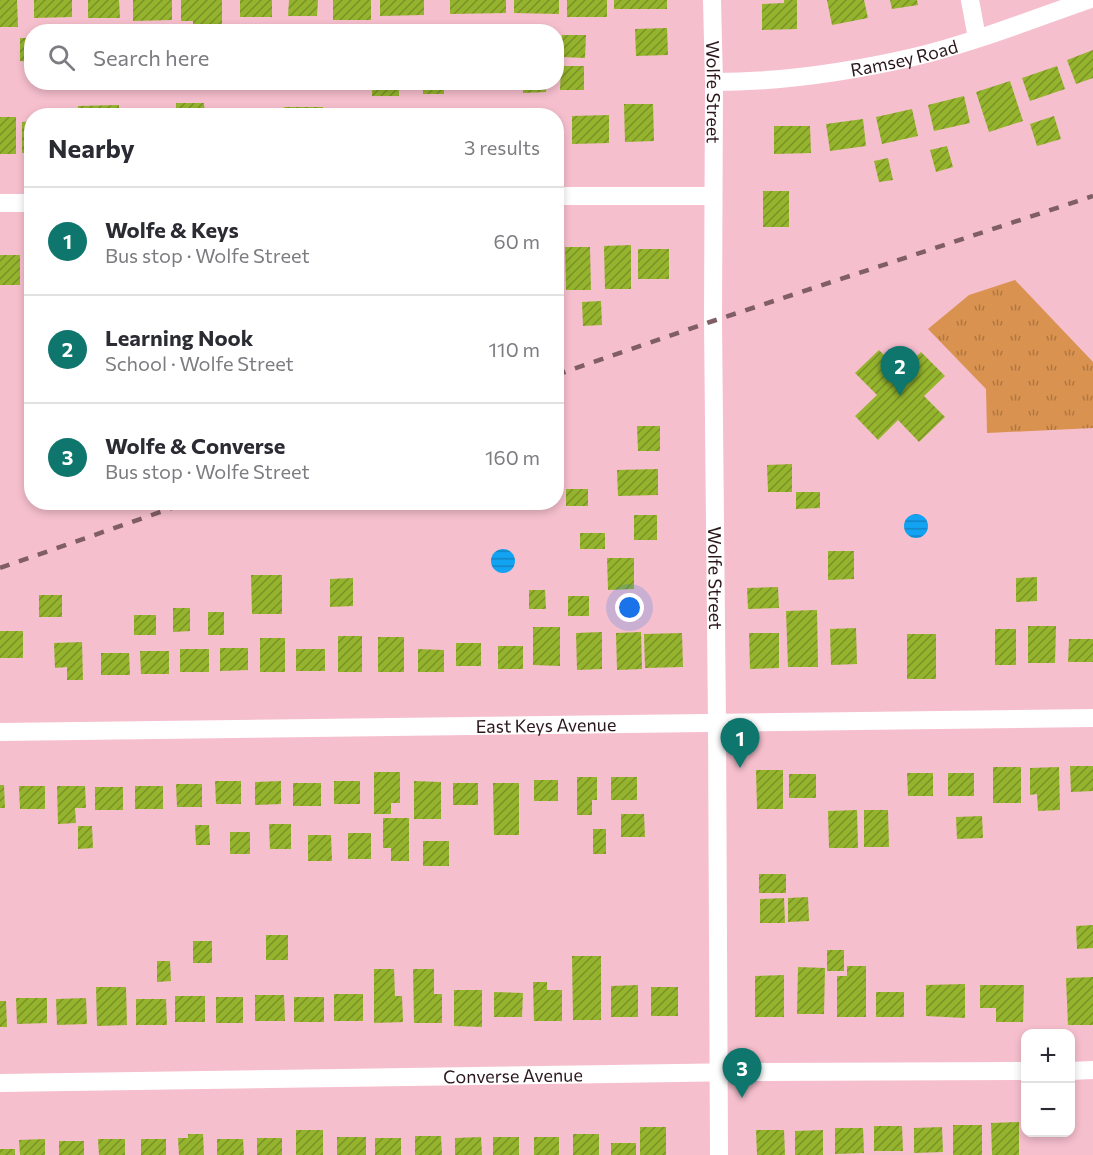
<!DOCTYPE html>
<html lang="en">
<head>
<meta charset="utf-8">
<style>
  :root { --surface:#fff; --page:#f7f7f7; --text:#2b2b33; --muted:#7c7c81; --line:#e1e1e2; --accent:#0f766e }
  body { margin:0; font-family:Commissioner,sans-serif; background:var(--page); color:var(--text) }
  .controls { position:absolute; right:18px; bottom:18px; display:grid; overflow:hidden; border-radius:12px; box-shadow:0 3px 9px #0003 }
  .controls button { width:54px; height:54px; display:grid; place-items:center; padding:0; border:0; border-bottom:2px solid var(--line); background:var(--surface); color:var(--text); font:30px sans-serif }
  .you { position:absolute; left:630px; top:608px; width:21px; height:21px; margin:-15px; border:4px solid #fff; border-radius:50%; background:#1a73e8; box-shadow:0 0 0 9px #1a73e833 }
  .badge { display:grid; place-items:center; width:39px; height:39px; border-radius:50%; background:var(--accent); color:#fff; font-size:20px; font-weight:700 }
  .pin { position:absolute; translate:-50% -50px; filter:drop-shadow(0 2px 3px #0008) }
  .pin::after { content:''; position:absolute; top:32px; width:21px; height:18px; background:inherit; clip-path:polygon(0 0,100% 0,50% 100%) }
  .list { margin:0; padding:0; list-style:none }
  h2 { display:flex; justify-content:space-between; align-items:center; height:78px; margin:0; padding:0 24px; font-size:26px }
  h2 small { font-size:20px; font-weight:400; color:var(--muted) }
  .list li { display:grid; grid-template-columns:39px 1fr auto; gap:18px; align-items:center; box-sizing:border-box; height:108px; padding:0 24px; border-top:2px solid var(--line) }
  .list b { display:block; font-size:22px; white-space:nowrap }
  .list p { margin:0; font-size:20px; white-space:nowrap; color:var(--muted) }
  .list em { font-size:20px; font-style:normal; color:var(--muted) }
  .icon { flex:none; width:33px; height:33px; fill:none; stroke:currentColor; stroke-width:2; stroke-linecap:round; stroke-linejoin:round }
  .map { position:relative; flex:none; width:1093px; height:1155px; overflow:hidden }
  .search { position:absolute; background:var(--surface); box-shadow:0 3px 9px #0003; left:24px; top:24px; width:540px; height:66px; display:flex; align-items:center; gap:15px; box-sizing:border-box; padding:0 21px; border-radius:24px; color:var(--muted); font-size:22px }
  .panel { position:absolute; background:var(--surface); box-shadow:0 3px 9px #0003; left:24px; top:108px; width:540px; height:402px; border-radius:24px }
  .map>svg:first-child { display:block }
  .park { fill:url(#park-tufts) }
  .water { fill:url(#water-rules) }
  .building { fill:url(#building-hatch) }
  .lines { fill:none; stroke-linecap:round; stroke-linejoin:round }
  .street { stroke:#fff; stroke-width:18 }
  .rail { stroke:#805e66; stroke-width:4.5; stroke-dasharray:10 10; stroke-linecap:butt }
  .labels { text-anchor:middle; dominant-baseline:central; stroke-width:4.5; stroke-linejoin:round; paint-order:stroke }
  .street-label { font-size:18px; fill:#2a171c; stroke:#f6bfcd }
</style>
</head>
<body>
<div class="map">
<svg width="1093" height="1155" viewBox="0 0 1093 1155">
  <defs>
    <pattern id="park-tufts" width="24" height="20" patternUnits="userSpaceOnUse" patternTransform="scale(1.5)"><rect width="24" height="20" fill="#d9924f"/><path d="M3 7l-1-3M5 7V3M7 7l1-3M15 17l-1-3M17 17v-4M19 17l1-3" fill="none" stroke="#b07641"/></pattern>
    <pattern id="water-rules" width="6" height="5" patternUnits="userSpaceOnUse" patternTransform="scale(1.5)"><rect width="6" height="5" fill="#13a3f3"/><path d="M0 2.5h6" fill="none" stroke="#1284c4"/></pattern>
    <pattern id="building-hatch" width="6" height="6" patternUnits="userSpaceOnUse" patternTransform="scale(1.5)"><rect width="6" height="6" fill="#95b42d"/><path d="M-1 1l2-2M0 6l6-6M5 7l2-2" fill="none" stroke="#7a9126"/></pattern>
  </defs>
  <rect width="100%" height="100%" fill="#f6bfcd"/>
  <path class="park" d="M1015 280 1093 362V428L987 433 986 389 928 329 969 295Z"/>
  <g class="water">
    <circle cx="916" cy="526" r="12"/>
    <circle cx="503" cy="561" r="12"/>
  </g>
  <g class="building">
    <path d="M0 0H17L18 27H0Z"/>
    <path d="M34 0H72V17L34 18Z"/>
    <path d="M88 0H119L120 18H88Z"/>
    <path d="M133 0H172V20L133 21Z"/>
    <path d="M181 0H222V30H193V21H181Z"/>
    <rect x="240" y="0" width="32" height="17"/>
    <path d="M289 0H318L317 16H288Z"/>
    <rect x="333" y="0" width="38" height="20"/>
    <path d="M380 0H424V15L380 16Z"/>
    <path d="M450 0H506V13L450 14Z"/>
    <path d="M514 0H559V14L514 13Z"/>
    <rect x="567" y="0" width="40" height="17"/>
    <rect x="614" y="0" width="53" height="9"/>
    <path d="M784 0H797V29L762 30V4L784 3Z"/>
    <path d="M827 0H864L868 18 832 25Z"/>
    <path d="M890 0H917L918 5 892 9Z"/>
    <path d="M667 28 668 55 636 56 635 29Z"/>
    <path d="M562 35H586L585 58 562 57Z"/>
    <path d="M20 38H32V62L20 61Z"/>
    <path d="M1093 50V78L1076 84 1067 60Z"/>
    <path d="M561 66H584V90H560Z"/>
    <path d="M1057 66 1065 89 1030 101 1022 78Z"/>
    <path d="M1010 81 1023 121 989 132 976 92Z"/>
    <rect x="372" y="82" width="27" height="14"/>
    <rect x="423" y="82" width="21" height="12"/>
    <path d="M523 82H546V92L523 93Z"/>
    <path d="M964 96 970 123 934 131 928 105Z"/>
    <path d="M176 103H204L205 116H176Z"/>
    <path d="M624 104H653L654 141 625 142Z"/>
    <path d="M119 105V116H78V106Z"/>
    <rect x="284" y="107" width="39" height="9"/>
    <path d="M912 109 918 136 882 144 876 117Z"/>
    <path d="M609 115V143L572 144V116Z"/>
    <path d="M1054 116 1061 139 1037 146 1030 124Z"/>
    <rect x="0" y="117" width="16" height="37"/>
    <path d="M863 119 866 146 830 151 826 124Z"/>
    <path d="M32 121V153H22V122Z"/>
    <path d="M774 126H810L811 153 774 154Z"/>
    <path d="M947 146 953 167 936 172 930 150Z"/>
    <path d="M888 158 893 180 879 182 874 161Z"/>
    <rect x="763" y="191" width="26" height="36"/>
    <path d="M631 245V289H605L604 246Z"/>
    <path d="M565 247H590L591 290H566Z"/>
    <rect x="638" y="249" width="31" height="30"/>
    <rect x="0" y="255" width="20" height="30"/>
    <path d="M601 301 602 325 583 326 582 302Z"/>
    <path d="M879 350 901 372 921 352 945 376 924 396 945 417 919 442 898 420 878 440 855 416 877 395 855 373Z"/>
    <path d="M637 426H660V451H638Z"/>
    <path d="M792 464V492H768L767 465Z"/>
    <path d="M658 469V495L618 496 617 470Z"/>
    <rect x="566" y="489" width="22" height="17"/>
    <path d="M796 492H820V508L796 509Z"/>
    <rect x="634" y="515" width="23" height="25"/>
    <rect x="580" y="533" width="25" height="16"/>
    <path d="M828 551H854V579L828 580Z"/>
    <path d="M607 558H634V589L608 590Z"/>
    <path d="M251 575H282V614H252Z"/>
    <path d="M1037 577V601L1016 602V578Z"/>
    <path d="M353 578V606L330 607V579Z"/>
    <path d="M778 587 779 608 748 609 747 588Z"/>
    <path d="M529 590H545L546 609H529Z"/>
    <rect x="39" y="595" width="23" height="22"/>
    <rect x="568" y="596" width="21" height="20"/>
    <path d="M173 608H190V631L173 632Z"/>
    <path d="M817 610 818 667H788L786 611Z"/>
    <rect x="208" y="612" width="16" height="23"/>
    <rect x="134" y="615" width="22" height="20"/>
    <path d="M1028 626H1056L1055 663H1028Z"/>
    <path d="M533 627H560V666L533 665Z"/>
    <path d="M856 628 857 664 831 665 830 629Z"/>
    <rect x="995" y="629" width="21" height="36"/>
    <rect x="0" y="631" width="23" height="27"/>
    <path d="M602 632V669L577 670 576 633Z"/>
    <path d="M641 632 642 669 617 670 616 633Z"/>
    <path d="M682 633 683 667 645 668 644 634Z"/>
    <path d="M749 633H779V668L750 669Z"/>
    <rect x="907" y="634" width="29" height="45"/>
    <rect x="338" y="636" width="24" height="36"/>
    <rect x="378" y="637" width="26" height="35"/>
    <rect x="260" y="638" width="25" height="34"/>
    <path d="M1069 639H1093V662H1068Z"/>
    <path d="M82 642 83 680H67V667L55 668 54 643Z"/>
    <rect x="456" y="643" width="25" height="23"/>
    <rect x="498" y="646" width="25" height="23"/>
    <path d="M220 648H248V670L220 671Z"/>
    <rect x="180" y="649" width="29" height="23"/>
    <rect x="296" y="649" width="29" height="22"/>
    <path d="M418 649 444 650V672H418Z"/>
    <path d="M140 651H169V674H141Z"/>
    <path d="M101 653H129L130 675H101Z"/>
    <path d="M1070 766H1093V791L1071 792Z"/>
    <rect x="993" y="767" width="28" height="36"/>
    <path d="M1059 767 1060 810 1038 811 1037 794 1030 795V768Z"/>
    <path d="M756 770H783V809H757Z"/>
    <path d="M374 772H400V803H391V814H374Z"/>
    <path d="M907 773H933V796H908Z"/>
    <rect x="948" y="773" width="26" height="23"/>
    <rect x="789" y="774" width="27" height="24"/>
    <path d="M577 777H597V800H592V815H577Z"/>
    <rect x="611" y="777" width="26" height="23"/>
    <rect x="534" y="780" width="24" height="21"/>
    <path d="M215 781H241V804H216Z"/>
    <path d="M281 781V804L255 805V782Z"/>
    <rect x="334" y="781" width="26" height="23"/>
    <path d="M414 781 441 782V819H414Z"/>
    <rect x="293" y="783" width="28" height="23"/>
    <rect x="453" y="783" width="25" height="22"/>
    <path d="M493 783H519V835H494Z"/>
    <path d="M176 784H202V807H177Z"/>
    <path d="M0 785H4L5 808H0Z"/>
    <path d="M19 786H45V809H20Z"/>
    <path d="M57 786H85L86 808H75L76 823 58 824Z"/>
    <rect x="135" y="786" width="28" height="23"/>
    <rect x="95" y="787" width="28" height="23"/>
    <path d="M857 810 858 848H829L828 811Z"/>
    <path d="M864 810H888L889 847H864Z"/>
    <path d="M621 814H644L645 837H621Z"/>
    <path d="M982 816 983 838 957 839 956 817Z"/>
    <path d="M383 818H409V861H391V848H383Z"/>
    <path d="M269 824H291V849H270Z"/>
    <path d="M195 825H209L210 845H196Z"/>
    <path d="M78 826H92L93 848 78 849Z"/>
    <rect x="593" y="829" width="13" height="25"/>
    <rect x="230" y="832" width="20" height="22"/>
    <rect x="348" y="833" width="23" height="26"/>
    <path d="M308 835H331L332 861H308Z"/>
    <rect x="423" y="841" width="26" height="25"/>
    <rect x="759" y="874" width="27" height="19"/>
    <path d="M808 897 809 921 788 922V898Z"/>
    <path d="M784 898 785 923H760V899Z"/>
    <path d="M1093 925V948L1077 949 1076 926Z"/>
    <rect x="266" y="935" width="22" height="25"/>
    <rect x="193" y="941" width="19" height="22"/>
    <rect x="827" y="950" width="17" height="21"/>
    <path d="M572 956H601V1020H573Z"/>
    <path d="M157 961H170L171 981 157 982Z"/>
    <path d="M847 966H866V1017H837V976H847Z"/>
    <path d="M798 967 825 968 824 1014H797Z"/>
    <path d="M374 969H394L395 996H402L403 1022 374 1023Z"/>
    <path d="M413 969H434V994H442V1023H414Z"/>
    <path d="M784 975V1017H755V976Z"/>
    <path d="M1093 977V1025H1068L1066 978Z"/>
    <path d="M533 982H547V990H562V1021H534Z"/>
    <path d="M965 984V1018L926 1016V985Z"/>
    <path d="M638 985V1017H611V986Z"/>
    <path d="M980 985H1024L1023 1022H996V1008H980Z"/>
    <path d="M96 987H126L127 1025 97 1026Z"/>
    <rect x="651" y="987" width="27" height="29"/>
    <path d="M454 990H482V1027L454 1026Z"/>
    <path d="M494 992 523 993 522 1017H494Z"/>
    <rect x="876" y="992" width="28" height="25"/>
    <rect x="334" y="994" width="29" height="27"/>
    <path d="M255 995H284L285 1021H255Z"/>
    <rect x="175" y="996" width="30" height="26"/>
    <rect x="216" y="997" width="27" height="26"/>
    <rect x="294" y="997" width="30" height="25"/>
    <path d="M16 998H47V1023L17 1024Z"/>
    <path d="M86 998 87 1024 57 1025 56 999Z"/>
    <path d="M136 999H166L167 1025H136Z"/>
    <path d="M0 1001H6L7 1027H0Z"/>
    <path d="M1019 1122V1155H992L991 1123Z"/>
    <rect x="953" y="1125" width="29" height="30"/>
    <path d="M874 1126H902L903 1151H874Z"/>
    <rect x="640" y="1127" width="26" height="28"/>
    <path d="M942 1127 943 1152 914 1153V1128Z"/>
    <path d="M835 1128H863L864 1153 835 1154Z"/>
    <rect x="296" y="1130" width="27" height="25"/>
    <path d="M756 1130H784L785 1155H757Z"/>
    <path d="M823 1130V1155H795V1131Z"/>
    <path d="M188 1134H203L204 1155H179L178 1138H188Z"/>
    <rect x="573" y="1134" width="26" height="21"/>
    <path d="M415 1136H441L442 1155H415Z"/>
    <rect x="337" y="1137" width="29" height="18"/>
    <path d="M481 1137 482 1155H455V1138Z"/>
    <rect x="493" y="1137" width="26" height="18"/>
    <rect x="534" y="1137" width="25" height="18"/>
    <rect x="257" y="1138" width="25" height="17"/>
    <rect x="375" y="1138" width="26" height="17"/>
    <path d="M45 1139V1155H20L19 1140Z"/>
    <path d="M98 1139H125V1155H99Z"/>
    <rect x="141" y="1139" width="25" height="16"/>
    <path d="M217 1139H243L244 1155H217Z"/>
    <rect x="59" y="1141" width="25" height="14"/>
    <rect x="611" y="1143" width="25" height="12"/>
    <rect x="0" y="1149" width="15" height="6"/>
  </g>
  <g class="lines">
    <g class="street">
      <path id="s1" d="M712 0 714 82 713 321 717 723 719 1155"/>
      <path d="M970 0 977 38"/>
      <path id="s2" d="M714 82C781 82 849 72 914 57 973 43 1030 20 1088 0"/>
      <path d="M556 196H713"/>
      <path d="M0 203H32"/>
      <path id="s3" d="M0 732 1093 718"/>
      <path d="M1070 1071 1093 1070"/>
      <path id="s4" d="M0 1083 745 1072 1026 1071"/>
    </g>
    <g class="rail">
      <path d="M556 375 713 321 1093 196"/>
      <path d="M0 568 189 502"/>
    </g>
  </g>
  <g class="labels">
    <g class="street-label">
      <text stroke="none"><textPath href="#s2" startOffset="192">Ramsey Road</textPath></text>
      <text stroke="none"><textPath href="#s1" startOffset="92">Wolfe Street</textPath></text>
      <text stroke="none"><textPath href="#s1" startOffset="578">Wolfe Street</textPath></text>
      <text stroke="none"><textPath href="#s3" startOffset="546">East Keys Avenue</textPath></text>
      <text stroke="none"><textPath href="#s4" startOffset="513">Converse Avenue</textPath></text>
    </g>
  </g>
</svg>
<div class="controls">
<button>+</button>
<button>−</button>
</div>
<div class="you"></div>
<div class="pin badge" style="left:740px;top:768px">1</div>
<div class="pin badge" style="left:900px;top:396px">2</div>
<div class="pin badge" style="left:742px;top:1098px">3</div>
<div class="search"><svg class="icon" aria-label="search" viewBox="0 0 24 24"><circle cx="10" cy="10" r="6"/><path d="M15 15l6 6"/></svg>Search here</div>
<section class="panel">
<h2>Nearby<small>3 results</small></h2>
<ul class="list">
<li><span class="badge">1</span><div><b>Wolfe &amp; Keys</b><p>Bus stop · Wolfe Street</p></div><em>60 m</em></li>
<li><span class="badge">2</span><div><b>Learning Nook</b><p>School · Wolfe Street</p></div><em>110 m</em></li>
<li><span class="badge">3</span><div><b>Wolfe &amp; Converse</b><p>Bus stop · Wolfe Street</p></div><em>160 m</em></li>
</ul>
</section>
</div>
</body>
</html>
